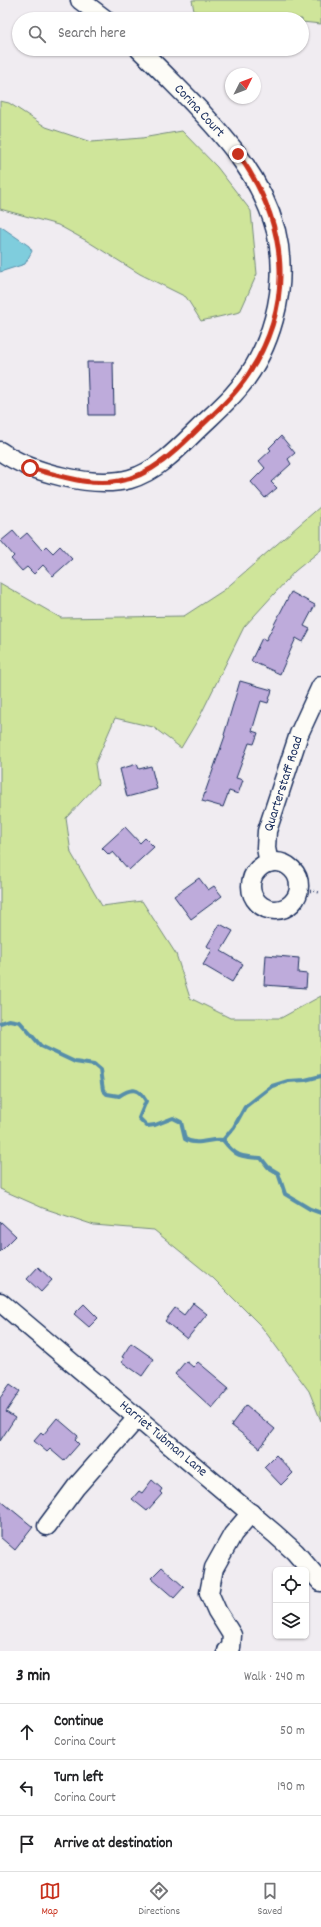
<!DOCTYPE html>
<html lang="en">
<head>
<meta charset="utf-8">
<style>
  :root { --surface:#fff; --page:#f2f2f2; --text:#202124; --muted:#757577; --line:#e0e0e0; --accent:#c8321e }
  body { margin:0; font-family:Dekko,sans-serif; background:var(--page); color:var(--text) }
  .controls { position:absolute; right:12px; bottom:12px; display:grid; overflow:hidden; border-radius:6px; box-shadow:0 1px 3px #0004 }
  .controls button { width:36px; height:36px; display:grid; place-items:center; padding:0; border:0; border-bottom:1px solid var(--line); background:var(--surface); color:var(--text); font:20px sans-serif }
  .compass { position:absolute; left:225px; top:68px; width:36px; height:36px; border-radius:50%; background:var(--surface); box-shadow:0 1px 3px #0004; rotate:48deg }
  .stop { position:absolute; width:12px; height:12px; margin:-9px; border:3px solid #c8321e; border-radius:50%; background:#fff }
  .stop.end { background:#c8321e; border-color:#fff; box-shadow:0 1px 4px #0008 }
  .list { margin:0; padding:0; list-style:none }
  h2 { display:flex; justify-content:space-between; align-items:center; height:52px; margin:0; padding:0 16px; font-size:17px }
  h2 small { font-size:13px; font-weight:400; color:var(--muted) }
  .list li { display:grid; grid-template-columns:26px 1fr auto; gap:12px; align-items:center; box-sizing:border-box; height:56px; padding:0 16px; border-top:1px solid var(--line) }
  .list b { display:block; font-size:15px; white-space:nowrap }
  .list p { margin:0; font-size:13px; white-space:nowrap; color:var(--muted) }
  .list em { font-size:13px; font-style:normal; color:var(--muted) }
  .icon { flex:none; width:22px; height:22px; fill:none; stroke:currentColor; stroke-width:2; stroke-linecap:round; stroke-linejoin:round }
  .map { position:relative; flex:none; width:321px; height:1651px; overflow:hidden }
  .search { position:absolute; background:var(--surface); box-shadow:0 1px 3px #0004; left:12px; right:12px; top:12px; height:44px; display:flex; align-items:center; gap:10px; box-sizing:border-box; padding:0 14px; border-radius:22px; color:var(--muted); font-size:15px }
  .sheet { height:220px; background:var(--surface) }
  nav { display:flex; justify-content:space-around; align-items:center; box-sizing:border-box; height:56px; border-top:1px solid var(--line); background:var(--surface); font-size:11px; color:var(--muted) }
  nav a { display:grid; justify-items:center; gap:2px }
  nav .on { color:var(--accent) }
  .map>svg:first-child { display:block }
  .green { fill:#cfe59a; stroke:#758a7c }
  .water { fill:#7fcddd; stroke:#578eaa }
  .lines { fill:none; stroke-linecap:round; stroke-linejoin:round }
  .stream { stroke:#578eaa; stroke-width:4 }
  .building { fill:#beabdb; stroke:#1b2f5e }
  .minor-casing { stroke:#1b2f5e; stroke-width:21 }
  .path { stroke:#1b2f5e; stroke-width:2.5; stroke-dasharray:1 3; stroke-linecap:butt }
  .minor { stroke:#fdfcf7; stroke-width:18 }
  .route { stroke:#c8321e; stroke-width:5 }
  .labels { text-anchor:middle; dominant-baseline:central; stroke-width:3; stroke-linejoin:round; paint-order:stroke }
  .street-label { font-size:14px; fill:#1b2f5e; stroke:#fdfcf7 }
</style>
</head>
<body>
<div class="map">
<svg width="321" height="1651" viewBox="0 0 321 1651">
  <rect width="100%" height="100%" fill="#f0ecf1"/>
  <filter id="ink" filterUnits="userSpaceOnUse"><feTurbulence type="fractalNoise" baseFrequency=".025" numOctaves="2"/><feDisplacementMap in="SourceGraphic" scale="8" xChannelSelector="R" yChannelSelector="G"/><feConvolveMatrix kernelMatrix="1 2 1 2 8 2 1 2 1" color-interpolation-filters="sRGB"/></filter>
  <g filter="url(#ink)">
    <g class="green">
      <path d="M192 0H321V24L302 22V19H269L194 11Z"/>
      <path d="M0 101 9 103 46 127 91 142 142 138 182 131 217 167 251 211 257 274 240 312 201 321 186 297 140 274 87 241 58 225 0 209Z"/>
      <path d="M321 506V550L295 571 244 627 200 716 181 748 153 727 115 718 95 764 98 784 66 818 71 853 102 906 142 901 176 954 190 998 230 1018H281L321 996V1421L309 1391 261 1326 213 1278 154 1230 94 1225 43 1208 0 1189V583L61 618 184 616 224 590Z"/>
    </g>
    <path class="water" d="M0 226 29 246 32 251 25 264 0 272Z"/>
    <g class="lines">
      <g class="stream">
        <path d="M0 1023 9 1020 20 1022 41 1046 75 1062 94 1065 100 1070 103 1090 107 1094 119 1096C131 1088 138 1087 146 1101L139 1118 147 1126 155 1125 173 1118 181 1122 185 1139C198 1147 209 1138 223 1140 236 1157 241 1157 261 1158L268 1167 278 1173 285 1194 310 1209 321 1213"/>
        <path d="M223 1140 234 1127 245 1107 272 1086 288 1081 305 1080 321 1076"/>
      </g>
    </g>
    <g class="building">
      <path d="M87 362H113L114 415H89Z"/>
      <path d="M281 436 295 453 288 459 291 464 271 482 277 488 265 498 251 482 265 468 259 461 271 450 269 448Z"/>
      <path d="M13 531 20 539 27 533 42 550 46 546 53 553 60 546 72 559 53 576 43 565 34 574 27 567 22 571 11 559 14 556 1 541Z"/>
      <path d="M291 592 315 605 304 626 310 629 303 642 296 638 280 674 251 661 262 638 266 640Z"/>
      <path d="M240 681 272 690 268 703 261 701 252 731 258 733 254 744 249 743 236 778 243 780 238 794 229 791 223 807 202 801 225 736 224 735Z"/>
      <path d="M137 764 139 769 151 766 157 789 127 797 120 769Z"/>
      <path d="M125 827 140 843 145 838 154 847 129 870 113 852 109 855 102 848Z"/>
      <path d="M199 878 208 890 214 886 222 896 191 919 174 896Z"/>
      <path d="M220 924 233 931 221 951 243 964 232 982 203 965 212 950 207 946Z"/>
      <path d="M266 955 299 958 298 973 307 974 306 988 264 985Z"/>
      <path d="M0 1221 16 1236 0 1252Z"/>
      <path d="M38 1267 52 1280 41 1292 27 1279Z"/>
      <path d="M193 1303 207 1314 187 1339 165 1321 175 1308 184 1315Z"/>
      <path d="M84 1304 98 1318 89 1327 74 1314Z"/>
      <path d="M131 1343 154 1359 142 1376 122 1362 124 1358 122 1357Z"/>
      <path d="M186 1361 193 1367 198 1362 229 1388 212 1408 175 1374Z"/>
      <path d="M10 1384 20 1391 6 1412 15 1418 0 1441V1398Z"/>
      <path d="M246 1405 275 1429 260 1448 231 1425Z"/>
      <path d="M57 1418 78 1436 75 1440 79 1444 64 1461 50 1449 47 1452 34 1441 41 1433 43 1435Z"/>
      <path d="M276 1455 293 1473 281 1485 264 1467Z"/>
      <path d="M152 1480 162 1489 160 1492 162 1494 147 1511 132 1499 139 1491 142 1493Z"/>
      <path d="M0 1500 33 1527 15 1550 0 1537Z"/>
      <path d="M162 1567 184 1587 174 1598 151 1578Z"/>
    </g>
    <g class="lines">
      <g class="minor-casing">
        <g id="minor">
          <path d="M80 0 105 19"/>
          <path d="M0 451C30 472 93 489 130 479 155 472 177 450 195 432 207 420 220 409 232 396 271 354 290 288 276 231 262 179 229 141 192 102 174 84 157 66 139 49"/>
          <circle cx="275" cy="886" r="24"/>
          <path d="M269 863 266 848 267 831 299 734 321 686"/>
          <path d="M0 1302 275 1534 295 1552 321 1582"/>
          <path d="M47 1526 76 1487 137 1418"/>
          <path d="M227 1651 231 1648 232 1635 217 1611 209 1593 214 1568 233 1534 251 1513"/>
        </g>
      </g>
      <path class="path" d="M298 891H314L321 893"/>
      <use href="#minor" class="minor"/>
    </g>
  </g>
  <g class="lines" filter="url(#ink)">
    <path class="route" d="M30 468C58 475 90 487 119 481 151 476 177 450 199 428 216 412 235 395 248 375 296 303 288 223 238 154"/>
  </g>
  <g class="labels">
    <g class="street-label">
      <text transform="translate(199 111) rotate(47)">Corina Court</text>
      <text transform="translate(284 784) rotate(-72)">Quarterstaff Road</text>
      <text transform="translate(163 1439) rotate(40)">Harriet Tubman Lane</text>
    </g>
  </g>
</svg>
<div class="controls">
<button><svg class="icon" aria-label="locate" viewBox="0 0 24 24"><circle cx="12" cy="12" r="6"/><path d="M12 2v4M12 18v4M2 12h4M18 12h4"/></svg></button>
<button><svg class="icon" aria-label="layers" viewBox="0 0 24 24"><path d="M12 4l9 5-9 5-9-5zM3 14l9 5 9-5"/></svg></button>
</div>
<svg class="compass" viewBox="-18 -18 36 36"><path d="M0-13l5 13h-10z" fill="#e53935"/><path d="M0 13l5-13h-10z" fill="#757577"/></svg>
<div class="stop" style="left:30px;top:468px"></div>
<div class="stop end" style="left:238px;top:154px"></div>
<div class="search"><svg class="icon" aria-label="search" viewBox="0 0 24 24"><circle cx="10" cy="10" r="6"/><path d="M15 15l6 6"/></svg>Search here</div>
</div>
<section class="sheet">
<h2>3 min<small>Walk · 240 m</small></h2>
<ul class="list">
<li><svg class="icon" aria-label="ahead" viewBox="0 0 24 24"><path d="M12 20V5M6 11l6-6 6 6"/></svg><div><b>Continue</b><p>Corina Court</p></div><em>50 m</em></li>
<li><svg class="icon" aria-label="left" viewBox="0 0 24 24"><path d="M17 20v-9H6M10 6l-5 5 5 5"/></svg><div><b>Turn left</b><p>Corina Court</p></div><em>190 m</em></li>
<li><svg class="icon" aria-label="arrive" viewBox="0 0 24 24"><path d="M6 21V4h12l-3 4 3 4H6"/></svg><div><b>Arrive at destination</b></div></li>
</ul>
</section>
<nav>
<a class="on"><svg class="icon" aria-label="map" viewBox="0 0 24 24"><path d="M3 6l6-2 6 2 6-2v14l-6 2-6-2-6 2zM9 4v14M15 6v14"/></svg>Map</a>
<a><svg class="icon" aria-label="directions" viewBox="0 0 24 24"><path d="M12 3l9 9-9 9-9-9zM9 14v-3h6M13 9l2 2-2 2"/></svg>Directions</a>
<a><svg class="icon" aria-label="saved" viewBox="0 0 24 24"><path d="M7 4h10v16l-5-4-5 4z"/></svg>Saved</a>
</nav>
</body>
</html>
